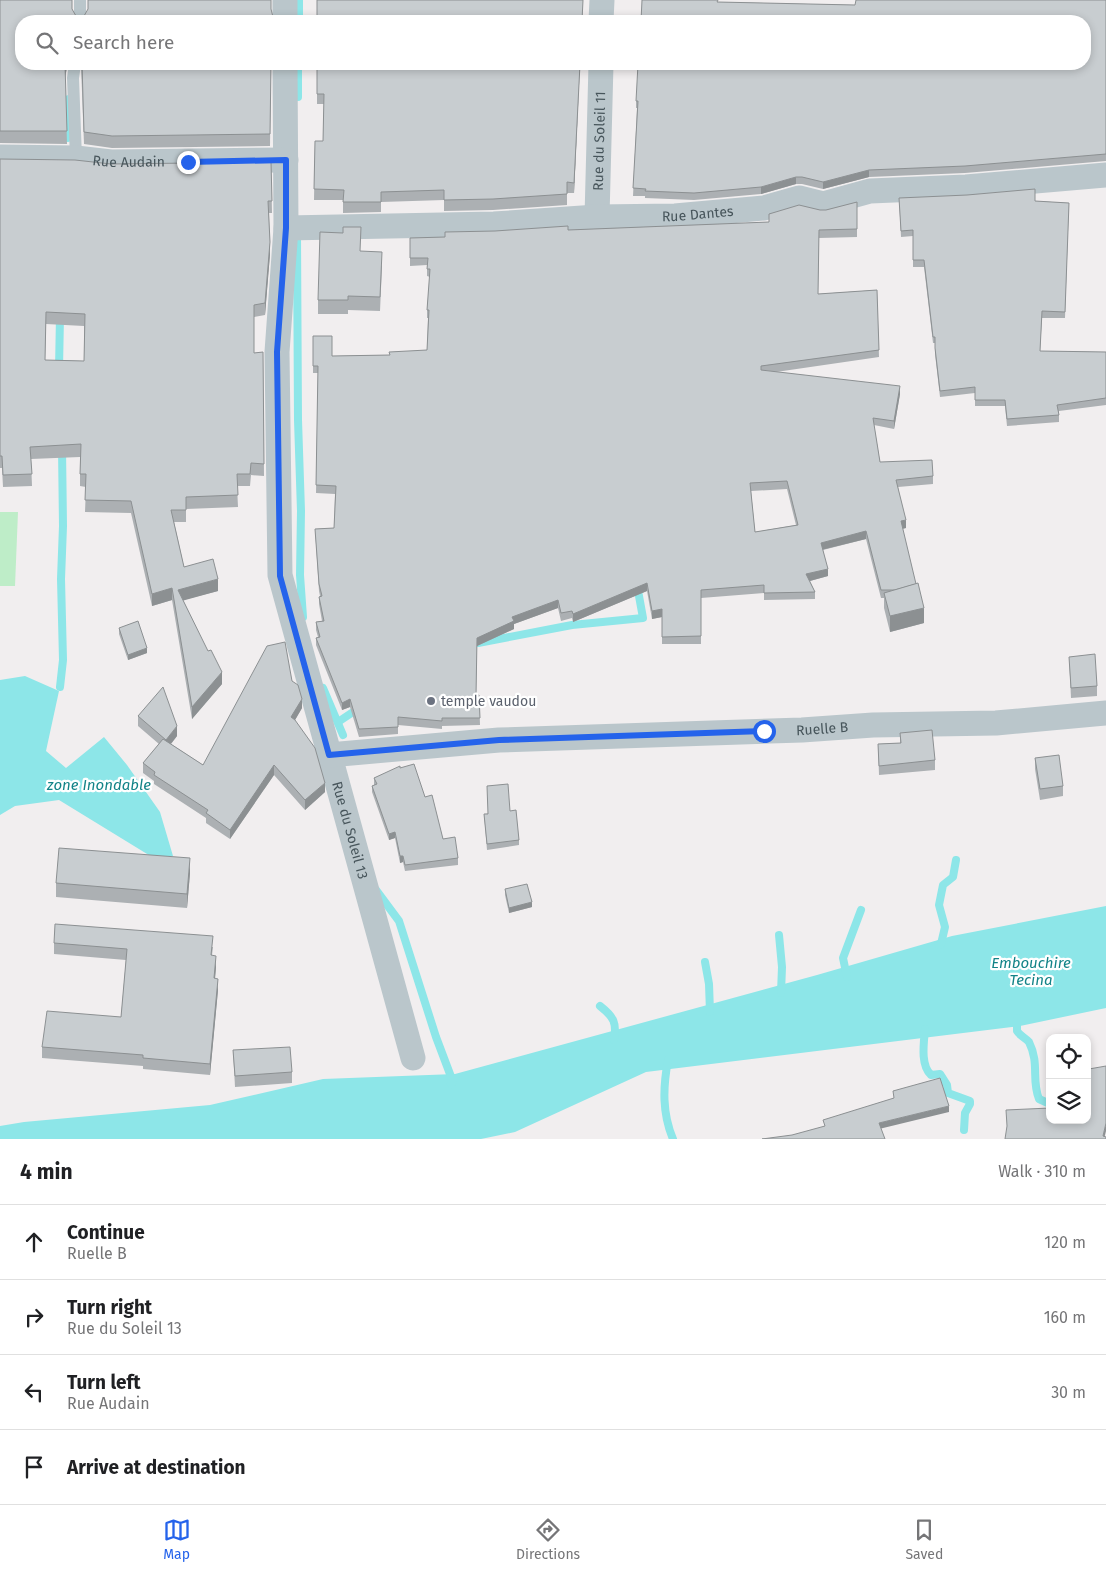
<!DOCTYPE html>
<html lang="en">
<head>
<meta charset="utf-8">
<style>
  :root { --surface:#fff; --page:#f6f6f6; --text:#202124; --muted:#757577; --line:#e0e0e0; --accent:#2563eb }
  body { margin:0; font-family:"Fira Sans",sans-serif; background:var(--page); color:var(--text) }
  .controls { position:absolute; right:15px; bottom:15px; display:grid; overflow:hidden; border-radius:10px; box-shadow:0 2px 8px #0003 }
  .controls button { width:45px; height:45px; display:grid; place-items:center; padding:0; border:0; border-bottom:1px solid var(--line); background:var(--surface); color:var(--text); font:25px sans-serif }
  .stop { position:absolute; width:15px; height:15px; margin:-11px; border:4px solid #2563eb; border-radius:50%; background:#fff }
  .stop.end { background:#2563eb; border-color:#fff; box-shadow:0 1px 5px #0008 }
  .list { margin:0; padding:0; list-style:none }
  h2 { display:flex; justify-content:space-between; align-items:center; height:65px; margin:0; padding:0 20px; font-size:21px }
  h2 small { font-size:16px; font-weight:400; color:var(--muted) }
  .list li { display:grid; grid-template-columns:32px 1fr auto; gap:15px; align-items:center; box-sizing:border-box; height:75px; padding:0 20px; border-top:1px solid var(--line) }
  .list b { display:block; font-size:19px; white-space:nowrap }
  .list p { margin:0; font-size:16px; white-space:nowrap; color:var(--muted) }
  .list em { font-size:16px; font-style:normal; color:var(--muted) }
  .icon { flex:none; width:28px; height:28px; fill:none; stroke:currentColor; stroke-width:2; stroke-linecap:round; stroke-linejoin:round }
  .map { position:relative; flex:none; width:1106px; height:1139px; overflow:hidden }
  .search { position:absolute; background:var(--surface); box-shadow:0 2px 8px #0003; left:15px; right:15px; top:15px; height:55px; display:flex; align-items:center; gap:12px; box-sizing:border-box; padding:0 18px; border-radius:20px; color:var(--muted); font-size:19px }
  .sheet { height:365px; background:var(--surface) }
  nav { display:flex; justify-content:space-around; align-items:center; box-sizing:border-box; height:70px; border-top:1px solid var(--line); background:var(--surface); font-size:14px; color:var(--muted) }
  nav a { display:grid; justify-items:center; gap:2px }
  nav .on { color:var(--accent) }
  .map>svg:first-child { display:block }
  .green { fill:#beedc8 }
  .water { fill:#8de6e8 }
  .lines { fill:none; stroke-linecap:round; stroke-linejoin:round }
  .stream { stroke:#8de6e8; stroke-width:8 }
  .service { stroke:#bac6cb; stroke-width:12 }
  .minor { stroke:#bac6cb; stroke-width:25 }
  .wall { fill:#acb0b3; fill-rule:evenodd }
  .shaded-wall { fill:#8c9092 }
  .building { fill:#c8cdd0; stroke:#8c9092; fill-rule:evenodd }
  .route { stroke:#2563eb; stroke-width:6 }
  .worship-dot { fill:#6b7280; stroke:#fff; stroke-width:2 }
  .labels { text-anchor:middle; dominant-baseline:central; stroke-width:4.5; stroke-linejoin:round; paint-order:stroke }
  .street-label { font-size:14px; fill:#47555b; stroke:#fff }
  .worship-label { font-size:14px; fill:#5b616d; stroke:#fff; text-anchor:start }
  .water-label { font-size:15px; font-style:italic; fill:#128387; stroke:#fff }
</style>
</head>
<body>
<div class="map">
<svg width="1106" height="1139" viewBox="0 0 1106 1139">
  <rect width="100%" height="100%" fill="#f1eeef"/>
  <path class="green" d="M0 512H18L15 586H0Z"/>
  <g class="water">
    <path d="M25 676 59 691 46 751 66 768 104 737 127 765 160 812 173 856 152 857 59 800 15 806 0 815V680Z"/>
    <path d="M1106 906V1008L1020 1026 646 1072 515 1132 481 1139H0V1126L24 1122 210 1105 323 1079 455 1074 817 975 952 936Z"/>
  </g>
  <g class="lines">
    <g class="stream">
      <path d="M299 21V0"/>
      <path d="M298 97V64"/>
      <path d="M68 138 67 114 69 99"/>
      <path d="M297 234 298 420 301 511 300 575 303 617"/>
      <path d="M59 369 60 316"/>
      <path d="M478 643 572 625 643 618 637 585"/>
      <path d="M60 687 63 660 61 579 63 526 62 448"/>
      <path d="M323 688 343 735"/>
      <path d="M338 722 359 708"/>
      <path d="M376 890 399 921 436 1037 453 1082 451 1084"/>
      <path d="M779 935 782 967 781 993"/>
      <path d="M939 945 941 944 945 927 939 905 943 885 953 877 956 860"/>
      <path d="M705 962 709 984 710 1012"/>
      <path d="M847 977 843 958 861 910"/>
      <path d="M600 1006C614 1017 617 1023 614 1040"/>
      <path d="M1017 1018V1031C1020 1036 1026 1038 1029 1042 1040 1064 1031 1080 1039 1099L1050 1104"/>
      <path d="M925 1029C924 1042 920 1065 931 1075L940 1074 947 1085 948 1093 970 1101V1104L965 1113 964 1130"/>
      <path d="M668 1060C663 1087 662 1113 673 1139"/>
    </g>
    <g class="service">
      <path d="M80 21V0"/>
      <path d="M75 64 73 78 76 158"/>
    </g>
    <g class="minor">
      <path d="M285 0V21"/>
      <path d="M601 21 602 0"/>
      <path id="s1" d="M285 64 286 228 277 352 280 575 413 1058"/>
      <path id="s2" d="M0 157 76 158 111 162 286 160"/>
      <path id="s3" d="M597 217 601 64"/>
      <path id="s4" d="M286 228 494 224 597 217 675 216 764 208 799 198 823 204 870 191 966 187 1106 175"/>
      <path id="s5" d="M329 755 499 740 802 730 873 725 996 723 1106 713"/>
    </g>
  </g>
  <g class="wall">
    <path d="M0 0 72 9 76 16 80 17 271 9 21 21 65 75 67 144 0 143Z"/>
    <path d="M1106 0V161L965 173 869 177 823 189 802 184H796L761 194 694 200 645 198V196H633L637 108H636V101L717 2 855 5Z"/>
    <path d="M271 64 270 146 112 148 84 144 81 66Z"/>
    <path d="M317 64H580L574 193H567V205L493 210 444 211V200L381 202V212L343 213V200H314L315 141H323L324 104H317Z"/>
    <path d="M0 159 111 164 271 162 272 213H269L270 254 265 315 254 317V353L263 352 264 476 251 475 250 486H237L238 507 186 509V522H174L184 567 218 591 183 600 222 684 192 719 172 600 152 606 131 513 85 512 86 487 80 486V457L31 459 32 486 3 487 2 468H0ZM46 324 84 326V361L45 360Z"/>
    <path d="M899 198 1035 201 1069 203 1065 318H1042L1040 351 1106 352V405L1059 411V422L1007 426 1005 406H975V393L940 397 935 354V343H933L924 267H913V236L901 237Z"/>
    <path d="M857 202V237L819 238 818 294 877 290 879 357 776 372 900 394 894 429 874 425 880 462 933 476V484L898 487 906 528 902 529 924 623 890 632 884 608V598H881L866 539 823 550 828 576 810 581 815 592V599L764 600V593L701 598V644H662V617L652 619 647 591 573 622 572 618 561 621 558 608 514 624V629L477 646 476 695H479L480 725 442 726V729L398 725V734L359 737 350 707 342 710 316 645V638L318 637 316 630V622L322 621 319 604V597L320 596 319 591 315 529 334 528 335 494 316 493 318 373H313V336L332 356 390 355 427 350 428 318H427V310L430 277 427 276V265L410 266V238L445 237 568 230 769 222 820 210H826ZM787 489 796 525 755 532 751 491Z"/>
    <path d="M360 251 382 266 380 311 348 310V314H318V300Z"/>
    <path d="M119 628 147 653 128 660 119 634Z"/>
    <path d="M1069 657 1097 686V696L1071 698Z"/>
    <path d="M292 681 302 708 295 720 325 792 305 810 274 775 230 839 206 823V818L154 784V781L143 773V763L159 744 138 726V716L177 736 171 744 203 765Z"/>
    <path d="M900 733 935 760V770L879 775 878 744 900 743Z"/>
    <path d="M1035 758 1063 786V796L1040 800 1035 769Z"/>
    <path d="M400 768 425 797 443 839 458 858V865L405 871 403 862 400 863 395 838 389 840 372 792V786L374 785V778Z"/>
    <path d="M510 811 519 840V845L487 850 484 814Z"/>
    <path d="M190 873 187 908 56 897V883Z"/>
    <path d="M505 889 532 907 509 913 505 895Z"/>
    <path d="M54 943 213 947 212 955 216 967 215 978 218 990 210 1075 143 1069V1066L42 1058V1047L121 1017 126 960 54 954Z"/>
    <path d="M233 1050 292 1072V1083L235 1087Z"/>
  </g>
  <g class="shaded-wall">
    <path d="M65 64H68L65 77Z"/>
    <path d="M580 64 574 193V183Z"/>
    <path d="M869 170V177L823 189V182Z"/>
    <path d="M796 177V184L761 194V187Z"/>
    <path d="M270 242V254L265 315V303Z"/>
    <path d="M900 386V394L894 429V421Z"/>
    <path d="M906 520V528L901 529V521Z"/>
    <path d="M866 531V539L821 550V543Z"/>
    <path d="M828 569V576L806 582V574Z"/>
    <path d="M218 579V591L178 602V590Z"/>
    <path d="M647 583V591L573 622V614Z"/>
    <path d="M172 588V600L152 606V594Z"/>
    <path d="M558 600V608L514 624V629L477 646V638L512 617Z"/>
    <path d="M924 608V623L890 632V616Z"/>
    <path d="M662 609V617L652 619V611Z"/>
    <path d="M147 648V653L128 660V655Z"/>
    <path d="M222 672V684L192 719V707Z"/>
    <path d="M302 699V708L291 727V717Z"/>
    <path d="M350 699V707L342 710V703Z"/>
    <path d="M177 726V736L166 750V740Z"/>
    <path d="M274 765V775L230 839V830Z"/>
    <path d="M325 783V792L305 810V800Z"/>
    <path d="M395 832V838L389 840V834Z"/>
    <path d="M400 856H403V862L400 863Z"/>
    <path d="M190 858V873L187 908V894Z"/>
    <path d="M532 902V907L509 913V908Z"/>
    <path d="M216 956V967L214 990V978Z"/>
    <path d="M218 979V990L210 1075V1064Z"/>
    <path d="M949 1106V1112L879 1129V1123Z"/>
    <path d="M1106 1123V1131L1104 1139 1103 1136Z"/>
  </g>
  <g class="building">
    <path d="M0 0H72V9L76 16 80 17 84 16 88 9V0H271V9L273 17V21H21V64H65L67 131H0Z"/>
    <path d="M317 0H583L582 21H317Z"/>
    <path d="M642 0H718L717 2 855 5 856 0H1106V154L965 166 869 170 823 182 802 177H796L761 187 694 193 645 191 646 189 633 188 638 101H636L638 64H1085V21H641Z"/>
    <path d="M82 64H271L270 134 112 136 84 132Z"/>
    <path d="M317 64H580L574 183 567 182V194L493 199 444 200V190L381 192V202H343L344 190 314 189 315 141H323L324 94H317Z"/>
    <path d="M0 159 75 160 111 164 271 162 272 201H268L270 242 265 303 254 305V353L263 352 264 464 251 463 250 474H237L238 495 186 497V510H171L184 567 213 559 218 579 178 590 208 651 211 650 222 672 192 707 172 588 152 594 131 501 85 500 86 474H80L81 444 30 447 32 474 3 475 2 456H0ZM46 312 85 314 84 361 45 360Z"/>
    <path d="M1035 189V201L1069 203 1065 312 1042 311 1040 351 1106 352V398L1057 405 1059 415 1007 419 1005 400H975V387L940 391 935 348V337H933L924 260H913V230L901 231 899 198 967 195Z"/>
    <path d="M857 202V229L819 230 818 294 877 290 879 350 761 366V370L900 386 894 421 873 418 880 462 932 460 933 476 896 480 906 520 901 521 916 584 895 590H881L866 531 821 543 828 569 806 574 815 592 764 593V585L701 590V636L662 637V609L652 611 647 583 573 614 572 611 561 613 558 600 512 617 514 621 477 638 476 695H479L480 718H442V721L398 717V727L359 729 350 699 342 703 316 638 320 637 316 622 324 621 319 597 322 596 319 584 315 529 334 528 336 486 316 485 318 366H313V336H332V356L390 355 389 352 427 350 429 310H427L430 269H427L428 258H410V238L445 237V232L495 231 568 226V230L769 222V214L799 205 820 210H826ZM787 481 798 525 755 532 750 483Z"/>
    <path d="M343 227H361L360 251 382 252 380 297 348 296V300H318L320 232 343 233Z"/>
    <path d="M918 583 924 608 890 616 884 593Z"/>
    <path d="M138 621 147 648 128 655 119 628Z"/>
    <path d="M285 642 292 681 298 685 302 699 291 717 295 720 315 748 325 783 305 800 274 765 230 830 206 813 208 810 154 775 155 772 143 763 163 739 203 765 267 646Z"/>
    <path d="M1095 654 1097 686 1071 688 1069 657Z"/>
    <path d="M163 687 177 726 166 740 138 716Z"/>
    <path d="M932 730 935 760 879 766 878 744 901 743 900 733Z"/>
    <path d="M1059 755 1063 786 1040 789 1035 758Z"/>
    <path d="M414 764 425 797 432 795 443 839 455 837 458 858 405 865 403 856H400L395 832 389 834 372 786 377 784 374 778 400 766V768Z"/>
    <path d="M508 784 510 811 516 810 519 840 487 844 484 814H488L487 786Z"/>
    <path d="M59 848 190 858 187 894 56 883Z"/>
    <path d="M527 884 532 902 509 908 505 889Z"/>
    <path d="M55 924 213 936 211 955 216 956 214 978 218 979 210 1064 143 1058V1055L42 1047 47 1011 121 1017 127 949 54 943Z"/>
    <path d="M290 1047 292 1072 235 1076 233 1050Z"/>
    <path d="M1106 1066V1123L1103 1136 1106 1137V1139H1005L1007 1126 1006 1110 1050 1108V1120H1087V1076H1090L1089 1069Z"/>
    <path d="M940 1078 949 1106 879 1123 885 1139H762L792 1135 825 1126 823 1120 894 1098 893 1091Z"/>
  </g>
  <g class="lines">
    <path class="route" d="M188 162 286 160V228L277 352 280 576 329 755 499 740 764 731"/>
  </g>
  <circle class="worship-dot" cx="431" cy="701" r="5"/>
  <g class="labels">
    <g class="street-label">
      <text stroke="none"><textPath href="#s3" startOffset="76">Rue du Soleil 11</textPath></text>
      <text stroke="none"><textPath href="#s2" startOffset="129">Rue Audain</textPath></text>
      <text stroke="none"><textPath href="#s4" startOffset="412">Rue Dantes</textPath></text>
      <text stroke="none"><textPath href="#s5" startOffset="494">Ruelle B</textPath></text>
      <text stroke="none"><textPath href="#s1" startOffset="776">Rue du Soleil 13</textPath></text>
    </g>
    <g class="worship-label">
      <text x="441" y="701">temple vaudou</text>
    </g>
    <g class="water-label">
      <text x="99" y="785">zone Inondable</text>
      <text x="1031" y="963">Embouchire<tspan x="1031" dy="17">Tecina</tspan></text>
    </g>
  </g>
</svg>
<div class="controls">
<button><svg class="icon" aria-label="locate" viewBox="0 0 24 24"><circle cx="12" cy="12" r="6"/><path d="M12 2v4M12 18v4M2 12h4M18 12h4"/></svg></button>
<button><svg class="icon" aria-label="layers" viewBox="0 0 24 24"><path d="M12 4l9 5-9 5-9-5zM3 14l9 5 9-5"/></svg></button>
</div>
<div class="stop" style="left:764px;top:731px"></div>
<div class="stop end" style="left:188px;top:162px"></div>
<div class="search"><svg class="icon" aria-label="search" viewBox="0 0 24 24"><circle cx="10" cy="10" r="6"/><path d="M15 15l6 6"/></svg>Search here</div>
</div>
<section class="sheet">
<h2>4 min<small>Walk · 310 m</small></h2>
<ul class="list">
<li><svg class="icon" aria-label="ahead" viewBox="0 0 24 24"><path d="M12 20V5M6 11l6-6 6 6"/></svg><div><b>Continue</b><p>Ruelle B</p></div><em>120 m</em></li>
<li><svg class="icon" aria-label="right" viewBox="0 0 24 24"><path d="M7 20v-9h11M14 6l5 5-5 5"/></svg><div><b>Turn right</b><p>Rue du Soleil 13</p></div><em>160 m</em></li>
<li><svg class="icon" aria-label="left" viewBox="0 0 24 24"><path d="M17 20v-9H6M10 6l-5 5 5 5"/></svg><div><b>Turn left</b><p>Rue Audain</p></div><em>30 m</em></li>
<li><svg class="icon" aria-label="arrive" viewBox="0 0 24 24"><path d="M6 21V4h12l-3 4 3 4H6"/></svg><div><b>Arrive at destination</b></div></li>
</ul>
</section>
<nav>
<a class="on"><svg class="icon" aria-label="map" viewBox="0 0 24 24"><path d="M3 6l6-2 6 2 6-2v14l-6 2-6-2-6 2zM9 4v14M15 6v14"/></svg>Map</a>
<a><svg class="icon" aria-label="directions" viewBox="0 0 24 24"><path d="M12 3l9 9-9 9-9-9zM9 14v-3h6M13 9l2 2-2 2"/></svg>Directions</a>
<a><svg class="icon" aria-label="saved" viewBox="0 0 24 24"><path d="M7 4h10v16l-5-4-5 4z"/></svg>Saved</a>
</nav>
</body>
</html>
